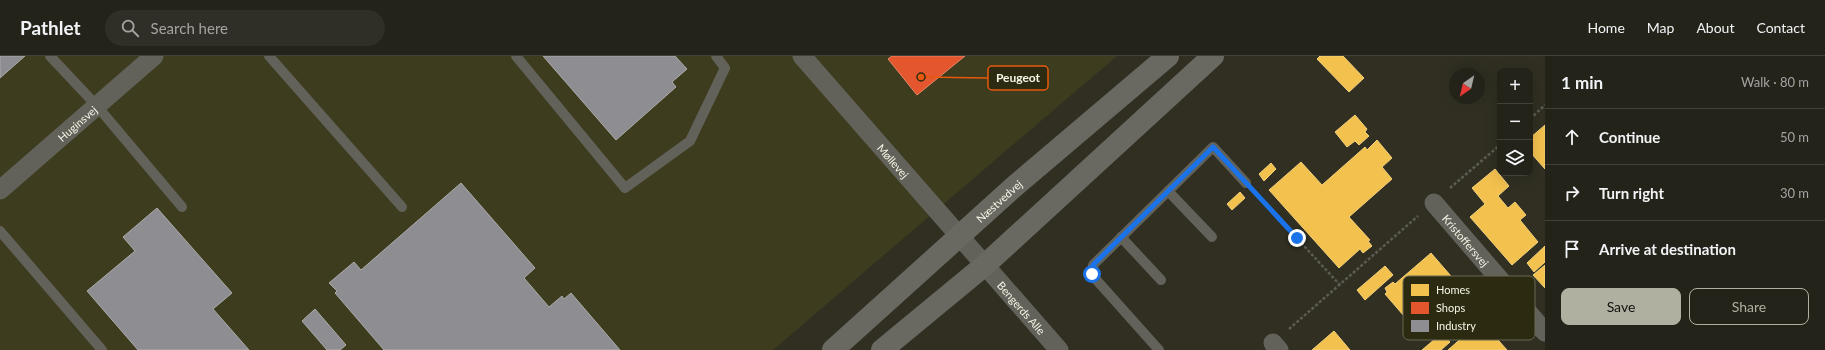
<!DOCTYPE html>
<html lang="en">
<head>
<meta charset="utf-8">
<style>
  :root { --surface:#24231a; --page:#302f27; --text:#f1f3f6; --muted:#a3a4a2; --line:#414039; --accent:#b0b0a1 }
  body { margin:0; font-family:Lato,sans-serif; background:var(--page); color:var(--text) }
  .controls { position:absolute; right:12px; top:12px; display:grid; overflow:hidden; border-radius:8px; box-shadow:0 4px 16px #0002 }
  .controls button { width:36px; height:36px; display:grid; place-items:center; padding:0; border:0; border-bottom:1px solid var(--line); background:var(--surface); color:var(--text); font:20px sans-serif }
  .compass { position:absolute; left:1449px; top:12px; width:36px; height:36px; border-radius:50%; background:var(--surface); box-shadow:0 4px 16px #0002; rotate:214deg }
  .stop { position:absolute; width:12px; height:12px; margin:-9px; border:3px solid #1a73e8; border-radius:50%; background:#fff }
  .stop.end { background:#1a73e8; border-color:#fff; box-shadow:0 1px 4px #0008 }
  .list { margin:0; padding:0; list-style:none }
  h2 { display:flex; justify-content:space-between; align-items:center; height:52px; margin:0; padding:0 16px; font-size:17px }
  h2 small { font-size:13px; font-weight:400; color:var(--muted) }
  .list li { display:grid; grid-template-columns:26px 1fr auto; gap:12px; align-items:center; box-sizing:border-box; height:56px; padding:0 16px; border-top:1px solid var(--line) }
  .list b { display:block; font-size:15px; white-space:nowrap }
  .list em { font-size:13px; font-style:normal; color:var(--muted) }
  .actions { display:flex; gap:8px; padding:12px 16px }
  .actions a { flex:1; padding:9px 0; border:1px solid var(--accent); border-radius:8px; text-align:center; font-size:14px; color:var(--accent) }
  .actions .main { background:var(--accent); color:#111 }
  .icon { flex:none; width:22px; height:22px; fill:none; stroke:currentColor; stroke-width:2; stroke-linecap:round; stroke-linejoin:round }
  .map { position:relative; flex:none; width:1545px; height:294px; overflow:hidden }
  header { display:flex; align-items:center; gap:24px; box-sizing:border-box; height:56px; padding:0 20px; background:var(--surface); border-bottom:1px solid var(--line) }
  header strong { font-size:19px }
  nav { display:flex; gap:22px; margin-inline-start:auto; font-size:14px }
  .search { width:280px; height:36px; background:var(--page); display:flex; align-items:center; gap:10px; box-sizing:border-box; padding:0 14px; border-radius:22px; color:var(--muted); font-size:15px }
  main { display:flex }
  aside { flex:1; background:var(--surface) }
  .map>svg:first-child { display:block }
  .built { fill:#3d3c1e }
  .homes { fill:#f2c14e; stroke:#f3d17b }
  .shops { fill:#e4572e; stroke:#e98665 }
  .industry { fill:#8d8d92; stroke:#acacab }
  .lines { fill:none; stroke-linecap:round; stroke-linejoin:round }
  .path { stroke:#5c5c55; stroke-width:2.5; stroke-dasharray:3 2; stroke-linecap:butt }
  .lane { stroke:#62625b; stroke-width:10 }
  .street { stroke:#62625b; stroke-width:19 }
  .primary { stroke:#696962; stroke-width:22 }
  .route { stroke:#1a73e8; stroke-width:5 }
  .labels { text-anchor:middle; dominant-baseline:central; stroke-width:4; stroke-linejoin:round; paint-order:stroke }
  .street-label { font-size:11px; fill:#f5f5e5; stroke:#2c2b12 }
  .key { fill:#2c2b12; stroke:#686851; stroke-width:1 }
  .key-label { font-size:11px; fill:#f5f5e5 }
  .leader { fill:none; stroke:#e8590c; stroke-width:1.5 }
  .callout-dot { fill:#e8590c; stroke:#2c2b12; stroke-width:1.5 }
  .callout { fill:#2c2b12; stroke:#e8590c; stroke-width:1.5 }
  .callout-label { font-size:12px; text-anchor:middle; font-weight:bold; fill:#f5f5e5 }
</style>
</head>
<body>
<header>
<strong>Pathlet</strong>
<div class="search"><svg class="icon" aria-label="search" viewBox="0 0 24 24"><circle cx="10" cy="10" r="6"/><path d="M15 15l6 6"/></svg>Search here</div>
<nav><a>Home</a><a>Map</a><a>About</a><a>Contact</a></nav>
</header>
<main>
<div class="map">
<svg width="1545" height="294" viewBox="0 0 1545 294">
  <rect width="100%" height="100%" fill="#302f22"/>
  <path class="built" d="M0 0H1117L773 294H0Z"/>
  <g class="homes">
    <path d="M1320 0H1343L1364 22 1349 36 1317 3Z"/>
    <path d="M1355 59 1367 73 1365 76 1369 80 1359 89 1355 85 1347 91 1335 76Z"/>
    <path d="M1545 69V113L1530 96V82Z"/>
    <path d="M1377 84 1392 102 1382 111 1392 123 1349 161 1370 184 1368 185 1372 190 1363 197 1360 193 1339 212 1269 134 1301 106 1322 129 1365 91 1367 94Z"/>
    <path d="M1271 107 1276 113 1264 125 1259 118Z"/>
    <path d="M1495 113 1509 130 1498 140 1508 152 1515 146 1526 159 1520 164 1538 186 1512 209 1470 161 1485 148 1472 132Z"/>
    <path d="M1240 136 1245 142 1232 154 1227 148Z"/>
    <path d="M1545 190V206L1534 216 1527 207Z"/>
    <path d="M1431 197 1457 227 1410 267 1385 238 1387 236 1385 232 1393 226 1395 228Z"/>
    <path d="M1545 209V232L1533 219Z"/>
    <path d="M1385 210 1393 219 1365 244 1357 234Z"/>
    <path d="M1481 265 1507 294H1448Z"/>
    <path d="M1334 275 1350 294H1312Z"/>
    <path d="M1442 277 1450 286 1441 294H1422Z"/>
  </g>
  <path class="shops" d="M892 0H965L917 39 888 3Z"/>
  <g class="industry">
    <path d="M0 0H25L0 22Z"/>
    <path d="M543 0H675L687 13 672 26 676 31 616 84Z"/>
    <path d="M461 127 535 212 524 222 549 251 562 240 564 243 571 237 620 294H384L335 237 337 235 329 227 354 206 361 214Z"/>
    <path d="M157 152 232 237 213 253 249 294H138L87 235 135 195 123 181Z"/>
    <path d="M315 253 346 289 340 294H327L302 265Z"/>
  </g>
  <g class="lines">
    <g class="path">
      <path d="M1530 63 1545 49"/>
      <path d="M1450 132 1500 89"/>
      <path d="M1257 139 1340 229"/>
      <path d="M1289 273 1418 160"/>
    </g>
    <g class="lane">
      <path d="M50 0 97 50 182 151"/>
      <path d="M269 0 402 151"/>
      <path d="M516 0 625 132 690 85 725 12 716 0"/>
      <path d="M1168 135 1212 181"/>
      <path d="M0 175 102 294"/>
      <path d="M1121 181 1161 224"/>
      <path d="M1159 294 1092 219 1093 209 1213 91 1246 127"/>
    </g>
    <g class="street">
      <path id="s1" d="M802 0 1059 294"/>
      <path id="s2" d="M0 134 154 0"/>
      <path id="s3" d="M1434 147 1545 276"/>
      <path d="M1273 287 1279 294"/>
    </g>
    <g class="primary">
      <path id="s4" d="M833 294 1016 129 1168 0"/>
      <path d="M882 294 985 209 1213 0"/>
    </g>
  </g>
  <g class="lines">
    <path class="route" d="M1092 218 1093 209 1213 91 1297 182"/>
  </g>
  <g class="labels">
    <g class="street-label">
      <text stroke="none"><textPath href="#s2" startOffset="102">Huginsvej</textPath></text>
      <text stroke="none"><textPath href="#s1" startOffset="139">Møllevej</textPath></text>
      <text stroke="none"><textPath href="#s4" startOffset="223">Næstvedvej</textPath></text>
      <text stroke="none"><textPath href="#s3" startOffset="49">Kristoffersvej</textPath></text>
      <text stroke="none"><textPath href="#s1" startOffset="334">Bengerds Alle</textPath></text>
    </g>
  </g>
  <rect x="1403" y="220" width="132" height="64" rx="6" class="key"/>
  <rect x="1411" y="228" width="18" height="12" fill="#f2c14e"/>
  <rect x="1411" y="246" width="18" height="12" fill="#e4572e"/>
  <rect x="1411" y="264" width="18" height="12" fill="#8d8d92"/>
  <g class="key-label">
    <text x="1436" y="238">Homes</text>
    <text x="1436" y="256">Shops</text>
    <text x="1436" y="274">Industry</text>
  </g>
  <path class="leader" d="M921 21L988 22"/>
  <circle class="callout-dot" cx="921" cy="21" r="4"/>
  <rect class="callout" x="988" y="10" width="60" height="24" rx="4"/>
  <g class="callout-label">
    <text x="1018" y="26">Peugeot</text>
  </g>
</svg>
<div class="controls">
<button>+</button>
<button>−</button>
<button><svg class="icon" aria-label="layers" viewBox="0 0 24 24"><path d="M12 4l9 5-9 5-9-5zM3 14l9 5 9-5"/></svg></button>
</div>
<svg class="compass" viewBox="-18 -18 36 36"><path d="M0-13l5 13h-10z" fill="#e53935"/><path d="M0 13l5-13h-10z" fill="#a3a4a2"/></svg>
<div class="stop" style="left:1092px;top:218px"></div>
<div class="stop end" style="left:1297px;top:182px"></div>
</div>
<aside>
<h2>1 min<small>Walk · 80 m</small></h2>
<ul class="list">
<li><svg class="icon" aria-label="ahead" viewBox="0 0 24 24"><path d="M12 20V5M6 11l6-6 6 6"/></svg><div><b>Continue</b></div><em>50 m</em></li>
<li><svg class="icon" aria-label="right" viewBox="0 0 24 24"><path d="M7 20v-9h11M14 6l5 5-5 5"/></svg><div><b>Turn right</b></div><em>30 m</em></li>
<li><svg class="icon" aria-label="arrive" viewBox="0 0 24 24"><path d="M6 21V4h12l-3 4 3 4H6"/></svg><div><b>Arrive at destination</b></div></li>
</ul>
<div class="actions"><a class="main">Save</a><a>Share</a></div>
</aside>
</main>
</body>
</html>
